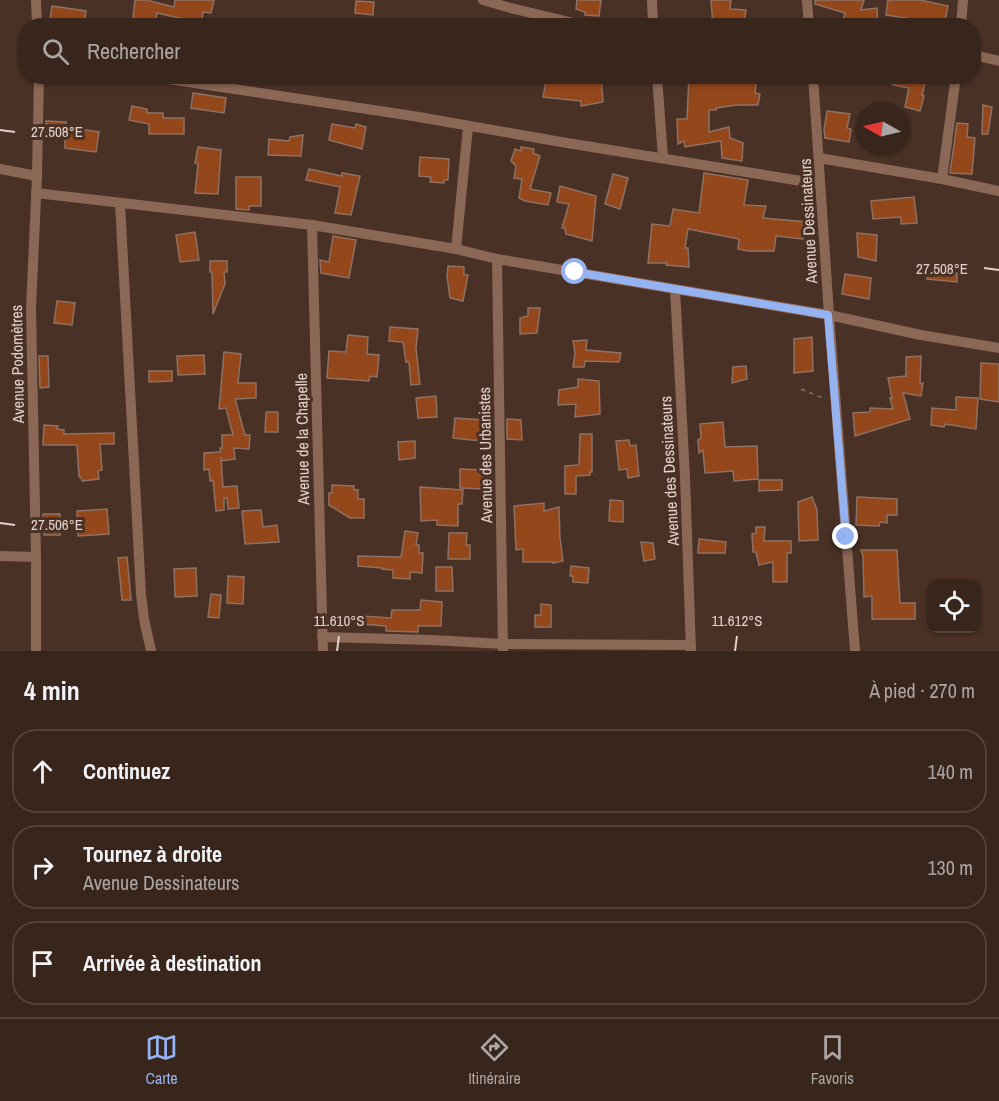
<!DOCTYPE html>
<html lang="fr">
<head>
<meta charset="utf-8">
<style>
  :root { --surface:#38251c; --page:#3f2d25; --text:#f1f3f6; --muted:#aba5a3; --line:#52423b; --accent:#95b2f1 }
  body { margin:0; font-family:"Archivo Narrow",sans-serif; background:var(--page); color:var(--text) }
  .controls { position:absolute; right:18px; bottom:18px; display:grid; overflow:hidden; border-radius:12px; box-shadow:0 2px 4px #0004 }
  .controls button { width:54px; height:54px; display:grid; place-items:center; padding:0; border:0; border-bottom:2px solid var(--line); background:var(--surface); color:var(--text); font:30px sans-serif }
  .compass { position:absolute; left:855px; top:102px; width:54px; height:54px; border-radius:50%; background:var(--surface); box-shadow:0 2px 4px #0004; rotate:278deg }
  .stop { position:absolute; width:18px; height:18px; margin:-14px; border:4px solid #95b2f1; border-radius:50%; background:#fff }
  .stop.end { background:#95b2f1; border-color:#fff; box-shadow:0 2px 6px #0008 }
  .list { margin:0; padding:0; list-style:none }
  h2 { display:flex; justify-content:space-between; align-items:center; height:78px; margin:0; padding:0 24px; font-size:26px }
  h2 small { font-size:20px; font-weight:400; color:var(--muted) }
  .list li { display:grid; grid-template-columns:39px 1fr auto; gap:18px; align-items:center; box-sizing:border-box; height:84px; margin:0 12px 12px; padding:0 12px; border:2px solid var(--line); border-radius:24px }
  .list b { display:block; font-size:22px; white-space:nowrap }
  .list p { margin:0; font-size:20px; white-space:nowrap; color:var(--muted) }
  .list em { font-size:20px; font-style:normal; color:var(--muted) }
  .icon { flex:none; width:33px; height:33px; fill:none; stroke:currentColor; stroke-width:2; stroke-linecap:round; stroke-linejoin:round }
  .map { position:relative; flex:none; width:999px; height:651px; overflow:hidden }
  .search { position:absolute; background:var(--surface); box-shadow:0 2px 4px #0004; left:18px; right:18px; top:18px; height:66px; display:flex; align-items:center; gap:15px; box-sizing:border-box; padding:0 21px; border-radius:24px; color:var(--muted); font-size:22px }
  .sheet { height:366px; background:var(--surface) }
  nav { display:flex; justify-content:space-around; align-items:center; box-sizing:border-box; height:84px; border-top:2px solid var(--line); background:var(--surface); font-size:16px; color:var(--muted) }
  nav a { display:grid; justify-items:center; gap:3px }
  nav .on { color:var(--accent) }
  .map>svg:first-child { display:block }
  .building { fill:#93471b; stroke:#8f7163; stroke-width:1.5 }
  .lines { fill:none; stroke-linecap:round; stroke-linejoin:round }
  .path { stroke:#7b655a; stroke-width:2; stroke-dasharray:4.5 4.5; stroke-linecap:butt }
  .minor { stroke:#8b6756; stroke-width:10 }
  .route { stroke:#95b2f1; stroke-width:8 }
  .ticks { fill:none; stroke:#e1d0c9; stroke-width:2 }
  .labels { text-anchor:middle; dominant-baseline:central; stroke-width:6; stroke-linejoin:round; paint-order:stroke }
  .street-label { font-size:16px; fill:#e1d0c9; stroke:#4a3125 }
  .ticks-label { font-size:15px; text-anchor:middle; fill:#e1d0c9; stroke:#4a3125; stroke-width:6; stroke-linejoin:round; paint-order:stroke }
</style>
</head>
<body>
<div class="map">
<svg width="999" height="651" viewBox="0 0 999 651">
  <rect width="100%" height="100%" fill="#4a3125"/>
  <g class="building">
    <path d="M135 0H150V1L174 7 175 0H214L211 13 203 12 201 26H183L184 19 157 13 155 26H132Z"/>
    <path d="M577 0H601L599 16 585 15V12L576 9Z"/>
    <path d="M711 0H731L730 9 746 10 744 22 723 19V26H713Z"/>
    <path d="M815 0H864L861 10 877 8 878 26H857L843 21 845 13 815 4Z"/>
    <path d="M888 0H920L948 6 944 26H924L906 22 907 18 886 15Z"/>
    <path d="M356 1 374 2 373 15 355 13Z"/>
    <path d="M52 6 86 11 84 26H49Z"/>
    <path d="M547 76H601L603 102 581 106V101L543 97Z"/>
    <path d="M689 76H757L755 93 760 94 758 105H737L716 108V110H709V132L729 127 730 138 743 143 742 161 722 158 721 141 685 147 684 141 678 144 677 119H687Z"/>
    <path d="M895 76H927L922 95 924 96 920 111 905 107 909 88 893 85Z"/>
    <path d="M193 93 226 98 224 113 191 108Z"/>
    <path d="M983 105 992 107 988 134H982Z"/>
    <path d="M132 106 147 109V113H163V118H184V134H149V124L129 120Z"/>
    <path d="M827 111 850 114 847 128 851 129 849 142 825 138 824 130Z"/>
    <path d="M46 121 66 122V127L99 132 96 152 65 148V138L45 136Z"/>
    <path d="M957 123 968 124 967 137 975 138 972 174 950 173Z"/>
    <path d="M332 124 355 128 356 124 366 127 362 149 329 140Z"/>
    <path d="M303 135 301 156 268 155 269 139 289 141 290 137Z"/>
    <path d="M198 147 221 150 218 194 195 193 198 164 195 163Z"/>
    <path d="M521 147 534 149 533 153 540 156 530 189 551 193 548 205 525 201 519 198 522 179 514 178 516 166 511 161 515 149 521 151Z"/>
    <path d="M420 157 449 159 448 180H444V183L430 182 431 177 419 176Z"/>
    <path d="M309 169 342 176V173L360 176 351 215 335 213 340 187 306 180Z"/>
    <path d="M704 173 748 180 744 205 766 206 763 218 807 222 803 239 776 236 774 251H748L738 249 739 239 688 229 685 248H688L689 267 666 265 667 263H648L652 224 670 226 673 209 699 213Z"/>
    <path d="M613 174 628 178 620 209 605 204Z"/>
    <path d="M236 177H261V206H249V210L236 209Z"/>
    <path d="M560 186 596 196 592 241 566 234 565 228H562L569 204 557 202Z"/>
    <path d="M914 197 917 223 901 224V217L873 219 871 201Z"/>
    <path d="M195 232 199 260 180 262 176 235Z"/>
    <path d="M857 233 877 235 876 261 858 257Z"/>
    <path d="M333 236 356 240 349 278 321 273 320 260 329 262Z"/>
    <path d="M210 261H227V272H224L225 284 213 314 212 272H210Z"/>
    <path d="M448 266 464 267V275H468L463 301 450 298 447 276Z"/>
    <path d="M927 272 957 273V282L927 279Z"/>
    <path d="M845 274 871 278 869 299 842 294Z"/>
    <path d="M57 301 75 303 72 325 54 323Z"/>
    <path d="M528 308H540L537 333 520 334V318L528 316Z"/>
    <path d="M390 327 418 329 416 348 420 384 411 385 409 362H406L403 342 389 341Z"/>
    <path d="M348 335 368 337 367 354 379 355 377 377 370 376 369 381 327 378 329 351 346 352Z"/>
    <path d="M812 337 813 371 794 373V339Z"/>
    <path d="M587 340 586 350 621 353 619 362 585 361 584 367H573L575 353 573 341Z"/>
    <path d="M224 352 241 354 238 383H256V398L235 399 245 435H250L249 449 234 448 235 459 221 461V457L223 487 237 486 239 508 228 509 227 498H224V510L216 511 213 480 210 481 209 469 204 470V453L220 452V448H222V435H233L226 408 219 409Z"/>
    <path d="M204 355 205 374 178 375 177 356Z"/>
    <path d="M39 356H48L49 387 40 388Z"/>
    <path d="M921 356 920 384 923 383 921 396 903 393 910 419 855 436 853 413 870 412V408L893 409 890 398H892L888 378 906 376V357Z"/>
    <path d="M981 363 999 364V402L980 399Z"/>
    <path d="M746 366 747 379 732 383 733 367Z"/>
    <path d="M149 371H172V381L149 382Z"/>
    <path d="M578 379 599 381 600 414 575 417 576 404 558 405 559 390 578 387Z"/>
    <path d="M436 396 437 417 418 418 416 398Z"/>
    <path d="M956 397 978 398 976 429 945 424 944 427 931 425 932 408 956 410Z"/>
    <path d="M266 412H278V432H265Z"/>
    <path d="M455 418 483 420 481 441 453 438Z"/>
    <path d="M507 419 521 420 522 440 507 439Z"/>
    <path d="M723 422 725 447 757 446 758 479 734 481 733 471 705 473 703 450 699 453 698 440 701 438 700 424Z"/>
    <path d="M44 425 58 426 57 429 64 430V434L114 433V444H100L102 470 98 471 99 479 82 481 81 477H79L77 445H43Z"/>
    <path d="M580 434H592V472H590V475L576 476V494H565V466L579 465Z"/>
    <path d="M629 440 630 446 636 445 639 476 628 478 627 469 619 470 616 441Z"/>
    <path d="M415 441V458L399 460 398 442Z"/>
    <path d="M460 469 485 470V489L460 488Z"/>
    <path d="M759 480H782V490L759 491Z"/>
    <path d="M332 485 354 486V490H358V499H364V518H350L329 505V493H332Z"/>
    <path d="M420 487 463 490 462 504H458V526L437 525V520L421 521Z"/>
    <path d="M812 497 817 510 818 540 799 541 798 502Z"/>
    <path d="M857 497 897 499V515H887V523L880 522 879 526 856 525Z"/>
    <path d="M610 500 623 501V522L609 521Z"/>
    <path d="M544 503V511L559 507 560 538 563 561 553 563V562H523V549L516 550 514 506Z"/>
    <path d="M107 509 109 534 78 536 77 511Z"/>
    <path d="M261 510 263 527 277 525 279 542 245 544 242 511Z"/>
    <path d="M43 514H60V535H44Z"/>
    <path d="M756 527H765L764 541H791V553H787V582H773V562L759 565 756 552H753L752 534 756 533Z"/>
    <path d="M405 531 418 533 416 545H419V553H423L422 573 410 572V579L393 578V570L382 569V568L358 566V556L401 557Z"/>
    <path d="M449 533H467L466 545H470V559H448Z"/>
    <path d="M699 539 726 542 725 553H698Z"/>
    <path d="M641 542 653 543 655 559 644 561Z"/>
    <path d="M861 550H897L900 603H915V619H872V596L864 597 863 556Z"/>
    <path d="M127 557 131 600H122L118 558Z"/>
    <path d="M571 566 589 568 588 583 573 582V576H570Z"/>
    <path d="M436 567H452L453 591H436Z"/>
    <path d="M196 568 197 596 175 597 174 569Z"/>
    <path d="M228 576 244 577 243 604 227 603Z"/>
    <path d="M211 594 221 595 219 618 208 617Z"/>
    <path d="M421 600 442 602 441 626H418V632L386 631V626L361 624 362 616 391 618 392 610H420Z"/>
    <path d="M541 604 551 605V627H535V615H541Z"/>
  </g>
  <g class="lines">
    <path class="path" d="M801 389 825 399"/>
    <g class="minor">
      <path d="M36 0 37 26"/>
      <path d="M483 0 507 7 586 26"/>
      <path d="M652 0 653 26"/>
      <path d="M807 0 809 26"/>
      <path d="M961 26 963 0"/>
      <path d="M974 55 999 61"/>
      <path d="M148 76 413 116 561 142 820 184"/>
      <path d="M657 76 663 158"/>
      <path d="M813 76 829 315 855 651"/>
      <path d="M819 158 942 179 999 191"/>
      <path d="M0 169 37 176"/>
      <path d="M942 179 956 76"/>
      <path d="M36 193 312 225 456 249 497 259 829 315 921 335 999 348"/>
      <path d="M120 203 141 594 144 619 151 651"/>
      <path d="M312 225 323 651"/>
      <path d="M456 249 468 127"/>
      <path d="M497 259 503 651"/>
      <path d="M675 289 685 476 691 651"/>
      <path d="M0 556 36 557"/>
      <path d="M322 637 432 640 503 644 691 645"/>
      <path d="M36 651V557L31 309 37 176 39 76"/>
    </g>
  </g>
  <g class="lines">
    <path class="route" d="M575 272 828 315 846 537"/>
  </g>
  <path class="ticks" d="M0 130 15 132M984 268 999 270M0 523 15 525M337 651 339 636M735 651 737 636"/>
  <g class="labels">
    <g class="street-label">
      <text transform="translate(808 221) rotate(-93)">Avenue Dessinateurs</text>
      <text transform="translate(17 364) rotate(-91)">Avenue Podomètres</text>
      <text transform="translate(302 439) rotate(-91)">Avenue de la Chapelle</text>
      <text transform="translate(485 455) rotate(-91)">Avenue des Urbanistes</text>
      <text transform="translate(669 471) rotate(-93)">Avenue des Dessinateurs</text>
    </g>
  </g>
  <g class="ticks-label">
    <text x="57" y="137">27.508°E</text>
    <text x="942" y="274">27.508°E</text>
    <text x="57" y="530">27.506°E</text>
    <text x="339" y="626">11.610°S</text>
    <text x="737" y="626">11.612°S</text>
  </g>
</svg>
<div class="controls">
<button><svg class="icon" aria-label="locate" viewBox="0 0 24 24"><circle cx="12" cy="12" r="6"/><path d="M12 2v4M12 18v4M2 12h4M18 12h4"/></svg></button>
</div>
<svg class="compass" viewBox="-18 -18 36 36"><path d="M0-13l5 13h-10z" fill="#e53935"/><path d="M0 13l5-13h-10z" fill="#aba5a3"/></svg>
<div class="stop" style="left:575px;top:272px"></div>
<div class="stop end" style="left:846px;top:537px"></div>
<div class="search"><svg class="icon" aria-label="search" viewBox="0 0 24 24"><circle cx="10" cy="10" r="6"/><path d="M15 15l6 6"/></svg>Rechercher</div>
</div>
<section class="sheet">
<h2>4 min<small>À pied · 270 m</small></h2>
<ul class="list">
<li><svg class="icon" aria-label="ahead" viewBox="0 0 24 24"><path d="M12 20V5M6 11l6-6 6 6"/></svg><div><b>Continuez</b></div><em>140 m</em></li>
<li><svg class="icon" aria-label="right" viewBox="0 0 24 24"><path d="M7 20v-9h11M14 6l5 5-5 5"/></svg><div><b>Tournez à droite</b><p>Avenue Dessinateurs</p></div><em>130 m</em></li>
<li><svg class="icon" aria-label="arrive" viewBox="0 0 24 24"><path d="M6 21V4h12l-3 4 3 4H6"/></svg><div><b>Arrivée à destination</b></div></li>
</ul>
</section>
<nav>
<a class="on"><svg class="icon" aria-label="map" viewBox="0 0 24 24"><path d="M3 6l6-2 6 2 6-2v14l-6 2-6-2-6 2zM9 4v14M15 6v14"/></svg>Carte</a>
<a><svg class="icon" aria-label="directions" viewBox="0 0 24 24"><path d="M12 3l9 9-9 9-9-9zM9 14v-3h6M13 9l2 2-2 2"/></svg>Itinéraire</a>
<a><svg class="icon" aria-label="saved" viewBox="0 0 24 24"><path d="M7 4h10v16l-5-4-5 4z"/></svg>Favoris</a>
</nav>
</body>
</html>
